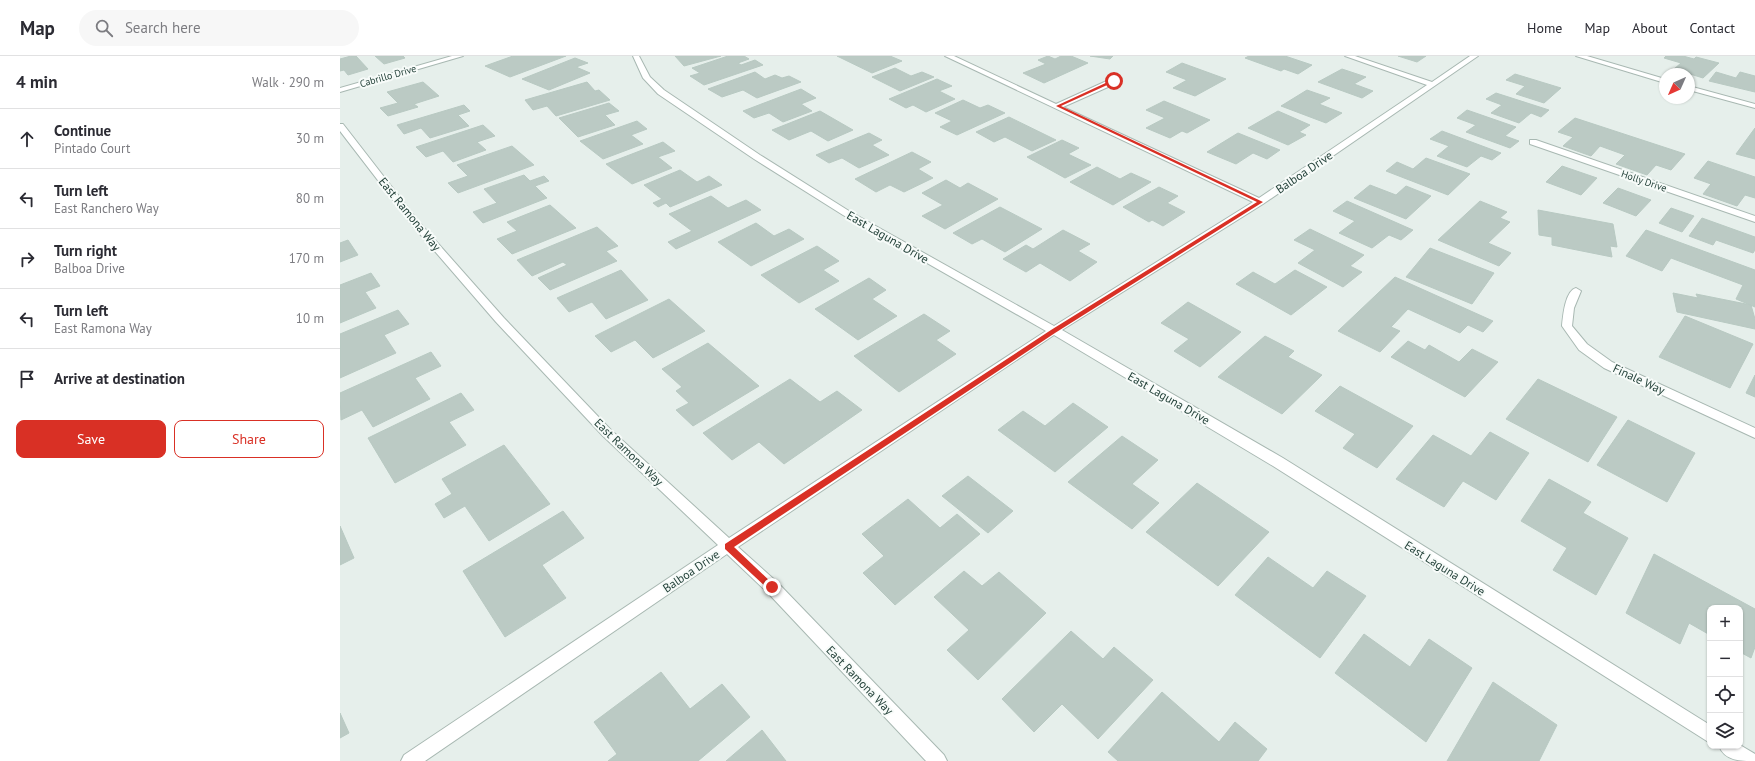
<!DOCTYPE html>
<html lang="en">
<head>
<meta charset="utf-8">
<style>
  :root { --surface:#fff; --page:#f7f7f7; --text:#2b2b33; --muted:#7c7c81; --line:#e1e1e2; --accent:#d93025 }
  body { margin:0; font-family:"PT Sans",sans-serif; background:var(--page); color:var(--text) }
  .controls { position:absolute; right:12px; bottom:12px; display:grid; overflow:hidden; border-radius:8px; box-shadow:0 1px 3px #0004 }
  .controls button { width:36px; height:36px; display:grid; place-items:center; padding:0; border:0; border-bottom:1px solid var(--line); background:var(--surface); color:var(--text); font:20px sans-serif }
  .compass { position:absolute; left:1319px; top:12px; width:36px; height:36px; border-radius:50%; background:var(--surface); box-shadow:0 1px 3px #0004; rotate:225deg }
  .stop { position:absolute; width:12px; height:12px; margin:-9px; border:3px solid #d93025; border-radius:50%; background:#fff }
  .stop.end { background:#d93025; border-color:#fff; box-shadow:0 1px 4px #0008 }
  .list { margin:0; padding:0; list-style:none }
  h2 { display:flex; justify-content:space-between; align-items:center; height:52px; margin:0; padding:0 16px; font-size:17px }
  h2 small { font-size:13px; font-weight:400; color:var(--muted) }
  .list li { display:grid; grid-template-columns:26px 1fr auto; gap:12px; align-items:center; box-sizing:border-box; height:60px; padding:0 16px; border-top:1px solid var(--line) }
  .list b { display:block; font-size:15px; white-space:nowrap }
  .list p { margin:0; font-size:13px; white-space:nowrap; color:var(--muted) }
  .list em { font-size:13px; font-style:normal; color:var(--muted) }
  .actions { display:flex; gap:8px; padding:12px 16px }
  .actions a { flex:1; padding:9px 0; border:1px solid var(--accent); border-radius:8px; text-align:center; font-size:14px; color:var(--accent) }
  .actions .main { background:var(--accent); color:#fff }
  .icon { flex:none; width:22px; height:22px; fill:none; stroke:currentColor; stroke-width:2; stroke-linecap:round; stroke-linejoin:round }
  .map { position:relative; flex:none; width:1415px; height:705px; overflow:hidden }
  header { display:flex; align-items:center; gap:24px; box-sizing:border-box; height:56px; padding:0 20px; background:var(--surface); border-bottom:1px solid var(--line) }
  header strong { font-size:19px }
  nav { display:flex; gap:22px; margin-inline-start:auto; font-size:14px }
  .search { width:280px; height:36px; background:var(--page); display:flex; align-items:center; gap:10px; box-sizing:border-box; padding:0 14px; border-radius:22px; color:var(--muted); font-size:15px }
  main { display:flex }
  aside { flex:1; background:var(--surface) }
  .map>svg:first-child { display:block }
  .building { fill:#bbcac4; stroke:#b8c9c2 }
  .lines { fill:none; stroke-linecap:round; stroke-linejoin:round }
  .minor-casing { stroke:#a8b8b2; stroke-width:2 }
  .minor { fill:#fff; fill-rule:evenodd }
  .route { fill:#d93025 }
  .labels { text-anchor:middle; dominant-baseline:central; stroke-width:4; stroke-linejoin:round; paint-order:stroke }
  .far-street-label { font-size:10px; fill:#24423a; stroke:#f7fbf9 }
  .street-label { font-size:12px; fill:#24423a; stroke:#f7fbf9 }
</style>
</head>
<body>
<header>
<strong>Map</strong>
<div class="search"><svg class="icon" aria-label="search" viewBox="0 0 24 24"><circle cx="10" cy="10" r="6"/><path d="M15 15l6 6"/></svg>Search here</div>
<nav><a>Home</a><a>Map</a><a>About</a><a>Contact</a></nav>
</header>
<main>
<aside>
<h2>4 min<small>Walk · 290 m</small></h2>
<ul class="list">
<li><svg class="icon" aria-label="ahead" viewBox="0 0 24 24"><path d="M12 20V5M6 11l6-6 6 6"/></svg><div><b>Continue</b><p>Pintado Court</p></div><em>30 m</em></li>
<li><svg class="icon" aria-label="left" viewBox="0 0 24 24"><path d="M17 20v-9H6M10 6l-5 5 5 5"/></svg><div><b>Turn left</b><p>East Ranchero Way</p></div><em>80 m</em></li>
<li><svg class="icon" aria-label="right" viewBox="0 0 24 24"><path d="M7 20v-9h11M14 6l5 5-5 5"/></svg><div><b>Turn right</b><p>Balboa Drive</p></div><em>170 m</em></li>
<li><svg class="icon" aria-label="left" viewBox="0 0 24 24"><path d="M17 20v-9H6M10 6l-5 5 5 5"/></svg><div><b>Turn left</b><p>East Ramona Way</p></div><em>10 m</em></li>
<li><svg class="icon" aria-label="arrive" viewBox="0 0 24 24"><path d="M6 21V4h12l-3 4 3 4H6"/></svg><div><b>Arrive at destination</b></div></li>
</ul>
<div class="actions"><a class="main">Save</a><a>Share</a></div>
</aside>
<div class="map">
<svg width="1415" height="705" viewBox="0 0 1415 705">
  <rect width="100%" height="100%" fill="#e6efeb"/>
  <g class="building">
    <path d="M11 0H16L28 13 8 19 4 14 0 15V3Z"/>
    <path d="M35 0H63L65 2 44 8Z"/>
    <path d="M173 0H226L170 21 145 10Z"/>
    <path d="M335 0H381L344 10Z"/>
    <path d="M388 0H404L409 3 398 7 401 9 415 4 423 9 364 29 350 20 360 17 352 12Z"/>
    <path d="M497 0H550L562 5 532 17Z"/>
    <path d="M708 0 715 3 721 0H731L748 7 704 27 683 17 706 8 698 4Z"/>
    <path d="M750 0H773L770 3Z"/>
    <path d="M909 0H945L972 9 958 18 944 13 941 15 905 2Z"/>
    <path d="M1058 0H1086L1077 6Z"/>
    <path d="M1326 0H1343L1354 3 1356 1 1379 7 1363 22 1334 13 1341 7 1324 2Z"/>
    <path d="M235 2 248 7 236 11 250 17 209 34 182 23Z"/>
    <path d="M842 7 886 23 855 40 833 32 847 24 826 16Z"/>
    <path d="M555 12 571 20 582 16 594 21 560 35 532 21Z"/>
    <path d="M1002 13 1026 21 1014 28 1033 35 1022 42 978 26Z"/>
    <path d="M415 16 425 23 435 19 442 22 449 20 461 26 417 42 403 34 382 41 368 33Z"/>
    <path d="M1376 16 1396 22 1400 16 1415 20V36L1369 25Z"/>
    <path d="M1175 18 1221 32 1204 47 1176 38 1185 30 1166 24Z"/>
    <path d="M597 23 612 30 599 35 615 43 586 56 573 49 566 52 549 43Z"/>
    <path d="M83 26 99 40 74 48 78 51 48 60 40 52 58 47 47 36Z"/>
    <path d="M247 26 255 35 259 34 270 44 216 60 207 50 193 54 185 44Z"/>
    <path d="M461 33 476 42 461 48 472 55 443 66 429 57 414 62 403 55Z"/>
    <path d="M967 34 990 42 979 48 1002 57 986 67 941 50Z"/>
    <path d="M1156 37 1209 54 1201 61 1191 57 1179 67 1151 57 1162 49 1146 43Z"/>
    <path d="M623 44 640 52 648 49 665 57 617 79 600 71 612 65 595 57Z"/>
    <path d="M824 45 870 64 847 77 842 75 830 82 806 72 825 62 806 54Z"/>
    <path d="M269 47 279 55 265 59 275 69 238 81 219 62Z"/>
    <path d="M124 49 130 55 118 59 129 70 90 82 81 72 64 78 57 69Z"/>
    <path d="M1127 54 1176 71 1165 80 1179 85 1170 92 1126 76 1136 69 1117 62Z"/>
    <path d="M480 55 513 74 488 85 471 75 449 84 432 74Z"/>
    <path d="M938 55 970 69 959 76 966 79 948 89 908 72Z"/>
    <path d="M669 61 716 84 692 95 665 81 654 86 636 76Z"/>
    <path d="M1235 62 1345 98 1331 114 1316 109 1307 119 1276 108 1285 99 1260 90 1251 100 1223 90 1233 81 1218 76Z"/>
    <path d="M297 65 307 73 291 79 303 88 263 103 240 85Z"/>
    <path d="M143 69 155 80 137 86 146 94 113 106 103 95 86 101 76 91Z"/>
    <path d="M1415 72V103L1396 98Z"/>
    <path d="M1102 75 1161 97 1152 104 1141 100 1127 111 1097 100 1109 90 1090 83Z"/>
    <path d="M529 77 542 84 532 89 549 99 519 112 502 102 489 107 476 99Z"/>
    <path d="M898 77 940 94 927 103 913 97 896 108 867 96Z"/>
    <path d="M722 84 739 92 728 98 751 109 725 122 687 101Z"/>
    <path d="M323 86 335 95 318 101 332 112 292 128 266 108Z"/>
    <path d="M172 90 194 109 118 137 108 127 128 120 117 109Z"/>
    <path d="M572 96 591 106 578 113 593 122 564 136 550 129 536 136 515 123Z"/>
    <path d="M1086 102 1130 118 1108 139 1046 115 1057 106 1073 113Z"/>
    <path d="M1368 105 1415 121V142L1405 139 1397 150 1363 138 1371 128 1354 122Z"/>
    <path d="M1222 110 1257 122 1241 139 1206 126Z"/>
    <path d="M757 111 780 123 791 117 811 126 773 149 730 126Z"/>
    <path d="M340 114 357 126 369 120 382 129 330 151 326 147 318 151 313 147 322 143 304 129Z"/>
    <path d="M184 119 190 125 204 120 209 125 195 130 207 142 143 167 133 156 157 147 144 133Z"/>
    <path d="M606 124 620 132 628 127 658 143 605 173 582 160 603 149 582 137Z"/>
    <path d="M1030 129 1056 139 1066 130 1091 140 1066 163 1014 142Z"/>
    <path d="M819 131 838 140 827 147 845 156 823 170 812 164 809 166 783 151Z"/>
    <path d="M1278 132 1311 144 1296 160 1263 147Z"/>
    <path d="M371 140 388 152 406 144 421 154 336 193 328 186 352 175 329 158Z"/>
    <path d="M1007 145 1073 174 1061 184 1049 179 1032 192 999 177 1015 165 993 155Z"/>
    <path d="M1140 145 1167 156 1160 162 1170 166 1148 187 1171 197 1159 210 1098 184Z"/>
    <path d="M210 149 236 172 172 198 157 183 177 175 167 166Z"/>
    <path d="M660 151 702 173 665 196 642 183 632 188 613 177Z"/>
    <path d="M1331 152 1354 160 1342 176 1319 167Z"/>
    <path d="M1198 154 1273 168 1277 191 1270 190 1272 201 1212 189V181L1199 179Z"/>
    <path d="M1362 162 1415 181V194L1413 197 1376 184 1373 189 1349 180Z"/>
    <path d="M416 167 434 180 449 173 464 183 411 210 378 186Z"/>
    <path d="M257 171 278 190 266 195 277 205 210 234 198 222 227 209 223 206 192 220 177 204Z"/>
    <path d="M970 173 1024 199 1010 210 1022 216 1003 231 958 207 975 194 954 184Z"/>
    <path d="M723 174 750 188 738 195 757 206 730 225 700 207 686 216 663 203 686 189 693 193Z"/>
    <path d="M1306 174 1415 214V251L1396 243 1403 229 1331 202 1322 215 1286 200Z"/>
    <path d="M8 184 18 199 0 206V187Z"/>
    <path d="M477 190 499 205 483 214 499 225 459 247 421 219Z"/>
    <path d="M1090 192 1154 217 1132 248 1066 221Z"/>
    <path d="M281 214 308 244 266 263 252 246 229 256 217 242Z"/>
    <path d="M955 214 987 231 951 259 896 228 913 216 935 228Z"/>
    <path d="M31 217 40 230 25 236 36 252 0 267V229Z"/>
    <path d="M1055 221 1153 265 1143 276 1128 269 1120 277 1068 253 1051 271 1060 275 1040 296 998 275Z"/>
    <path d="M529 222 546 234 532 243 557 260 518 284 475 253Z"/>
    <path d="M1333 237 1358 242 1356 238 1411 249 1415 263V273L1337 256Z"/>
    <path d="M329 243 365 275 313 302 295 284 271 296 255 280Z"/>
    <path d="M848 246 901 276 860 311 834 295 849 283 821 267Z"/>
    <path d="M58 254 69 268 44 279 56 297 0 322V278Z"/>
    <path d="M584 258 610 275 596 284 616 298 559 336 514 300Z"/>
    <path d="M1345 260 1413 288 1390 332 1319 301Z"/>
    <path d="M925 280 954 295 948 301 982 319 942 358 878 321Z"/>
    <path d="M1068 285 1085 294 1089 289 1119 306 1132 293 1158 306 1125 341 1051 301Z"/>
    <path d="M368 287 419 330 353 370 336 354 349 347 336 335 342 331 322 313Z"/>
    <path d="M91 296 101 310 75 322 90 343 33 371 22 354 1 364 0 337Z"/>
    <path d="M1415 319V341L1406 337Z"/>
    <path d="M450 323 480 346 497 335 522 354 444 408 419 386 392 404 363 377Z"/>
    <path d="M1198 323 1277 361 1248 406 1166 363Z"/>
    <path d="M1000 330 1073 370 1037 412 1003 392 1015 378 975 355Z"/>
    <path d="M121 337 134 354 109 366 126 389 55 427 28 382Z"/>
    <path d="M733 347 768 371 715 416 658 374 683 355 705 370Z"/>
    <path d="M1288 364 1355 397 1327 446 1257 409Z"/>
    <path d="M1150 376 1189 397 1156 444 1123 425 1104 451 1056 423 1093 379 1131 400Z"/>
    <path d="M782 380 818 404 792 428 819 447 792 473 728 426Z"/>
    <path d="M164 389 210 448 149 485 125 450 104 462 95 448 112 438 102 423Z"/>
    <path d="M628 420 673 455 648 477 602 440Z"/>
    <path d="M1209 423 1251 446 1243 457 1288 482 1256 539 1213 514 1227 492 1181 465Z"/>
    <path d="M857 427 929 476 878 530 806 476Z"/>
    <path d="M568 443 600 472 617 458 640 478 555 549 523 517 544 500 522 478Z"/>
    <path d="M223 455 244 482 202 509 226 542 165 581 123 515Z"/>
    <path d="M0 470 14 502 0 509Z"/>
    <path d="M1314 498 1415 553V591L1411 602 1400 596V552H1370V579L1349 567 1340 588 1286 557Z"/>
    <path d="M928 501 973 532 987 515 1026 540 980 602 895 539Z"/>
    <path d="M624 515 642 530 659 516 706 557 638 624 607 594 629 574 594 541Z"/>
    <path d="M731 575 763 603 774 591 813 624 758 683 722 648 694 676 662 643Z"/>
    <path d="M1024 578 1070 611 1089 583 1132 612 1086 686 995 617Z"/>
    <path d="M321 616 350 653 382 628 410 661 358 705H268L277 698 254 666Z"/>
    <path d="M1153 626 1217 669 1199 705H1107Z"/>
    <path d="M822 636 879 686 895 666 927 693 918 705H778L768 696Z"/>
    <path d="M0 657 9 677 0 682Z"/>
    <path d="M422 674 446 705H386Z"/>
  </g>
  <g class="lines">
    <g class="minor-casing">
      <g id="minor">
        <path d="M112 0H123L0 36V32Z"/>
        <path d="M293 0H299L310 21 324 34 420 99 509 155 714 270 913 146 605 0H614L716 48 771 23H777V27L723 51 919 142 1087 29 1005 0H1015L1092 26 1130 0H1138L923 148 722 274 943 402 1370 669V687L933 410 714 279 398 491 437 526 604 699 607 705H586L427 536 387 498 85 705H61L64 699 378 489 263 380 156 266 73 170 0 75V68H3L79 166 164 262 271 374 389 482 706 275 503 159 414 103 318 38 303 22Z"/>
        <path d="M1236 0H1247L1325 23V27Z"/>
        <path d="M1349 30 1415 48V52L1349 34Z"/>
        <path d="M1190 84H1196L1415 160V166L1190 88Z"/>
        <path d="M1236 232 1241 235 1234 252 1232 270 1247 288 1272 306 1415 372V382L1264 312 1239 294 1222 270C1223 260 1225 235 1236 232Z"/>
        <path d="M1400 689 1415 698V705C1400 705 1385 705 1379 690H1400Z"/>
      </g>
    </g>
    <use href="#minor" class="minor"/>
  </g>
  <path class="route" d="M772 24 776 25 721 50 923 146 715 277 394 491 434 529V534H429L385 493V488L711 274 917 146 716 50Z"/>
  <g class="labels">
    <g class="far-street-label">
      <text transform="translate(48 20) rotate(-16)">Cabrillo Drive</text>
      <text transform="translate(1304 125) rotate(19)">Holly Drive</text>
    </g>
    <g class="street-label">
      <text transform="translate(964 116) rotate(-34)">Balboa Drive</text>
      <text transform="translate(70 158) rotate(51)">East Ramona Way</text>
      <text transform="translate(548 181) rotate(30)">East Laguna Drive</text>
      <text transform="translate(1299 323) rotate(25)">Finale Way</text>
      <text transform="translate(829 342) rotate(30)">East Laguna Drive</text>
      <text transform="translate(289 396) rotate(44)">East Ramona Way</text>
      <text transform="translate(1105 512) rotate(32)">East Laguna Drive</text>
      <text transform="translate(351 515) rotate(-34)">Balboa Drive</text>
      <text transform="translate(520 624) rotate(46)">East Ramona Way</text>
    </g>
  </g>
</svg>
<div class="controls">
<button>+</button>
<button>−</button>
<button><svg class="icon" aria-label="locate" viewBox="0 0 24 24"><circle cx="12" cy="12" r="6"/><path d="M12 2v4M12 18v4M2 12h4M18 12h4"/></svg></button>
<button><svg class="icon" aria-label="layers" viewBox="0 0 24 24"><path d="M12 4l9 5-9 5-9-5zM3 14l9 5 9-5"/></svg></button>
</div>
<svg class="compass" viewBox="-18 -18 36 36"><path d="M0-13l5 13h-10z" fill="#e53935"/><path d="M0 13l5-13h-10z" fill="#7c7c81"/></svg>
<div class="stop" style="left:774px;top:25px"></div>
<div class="stop end" style="left:432px;top:531px"></div>
</div>
</main>
</body>
</html>
